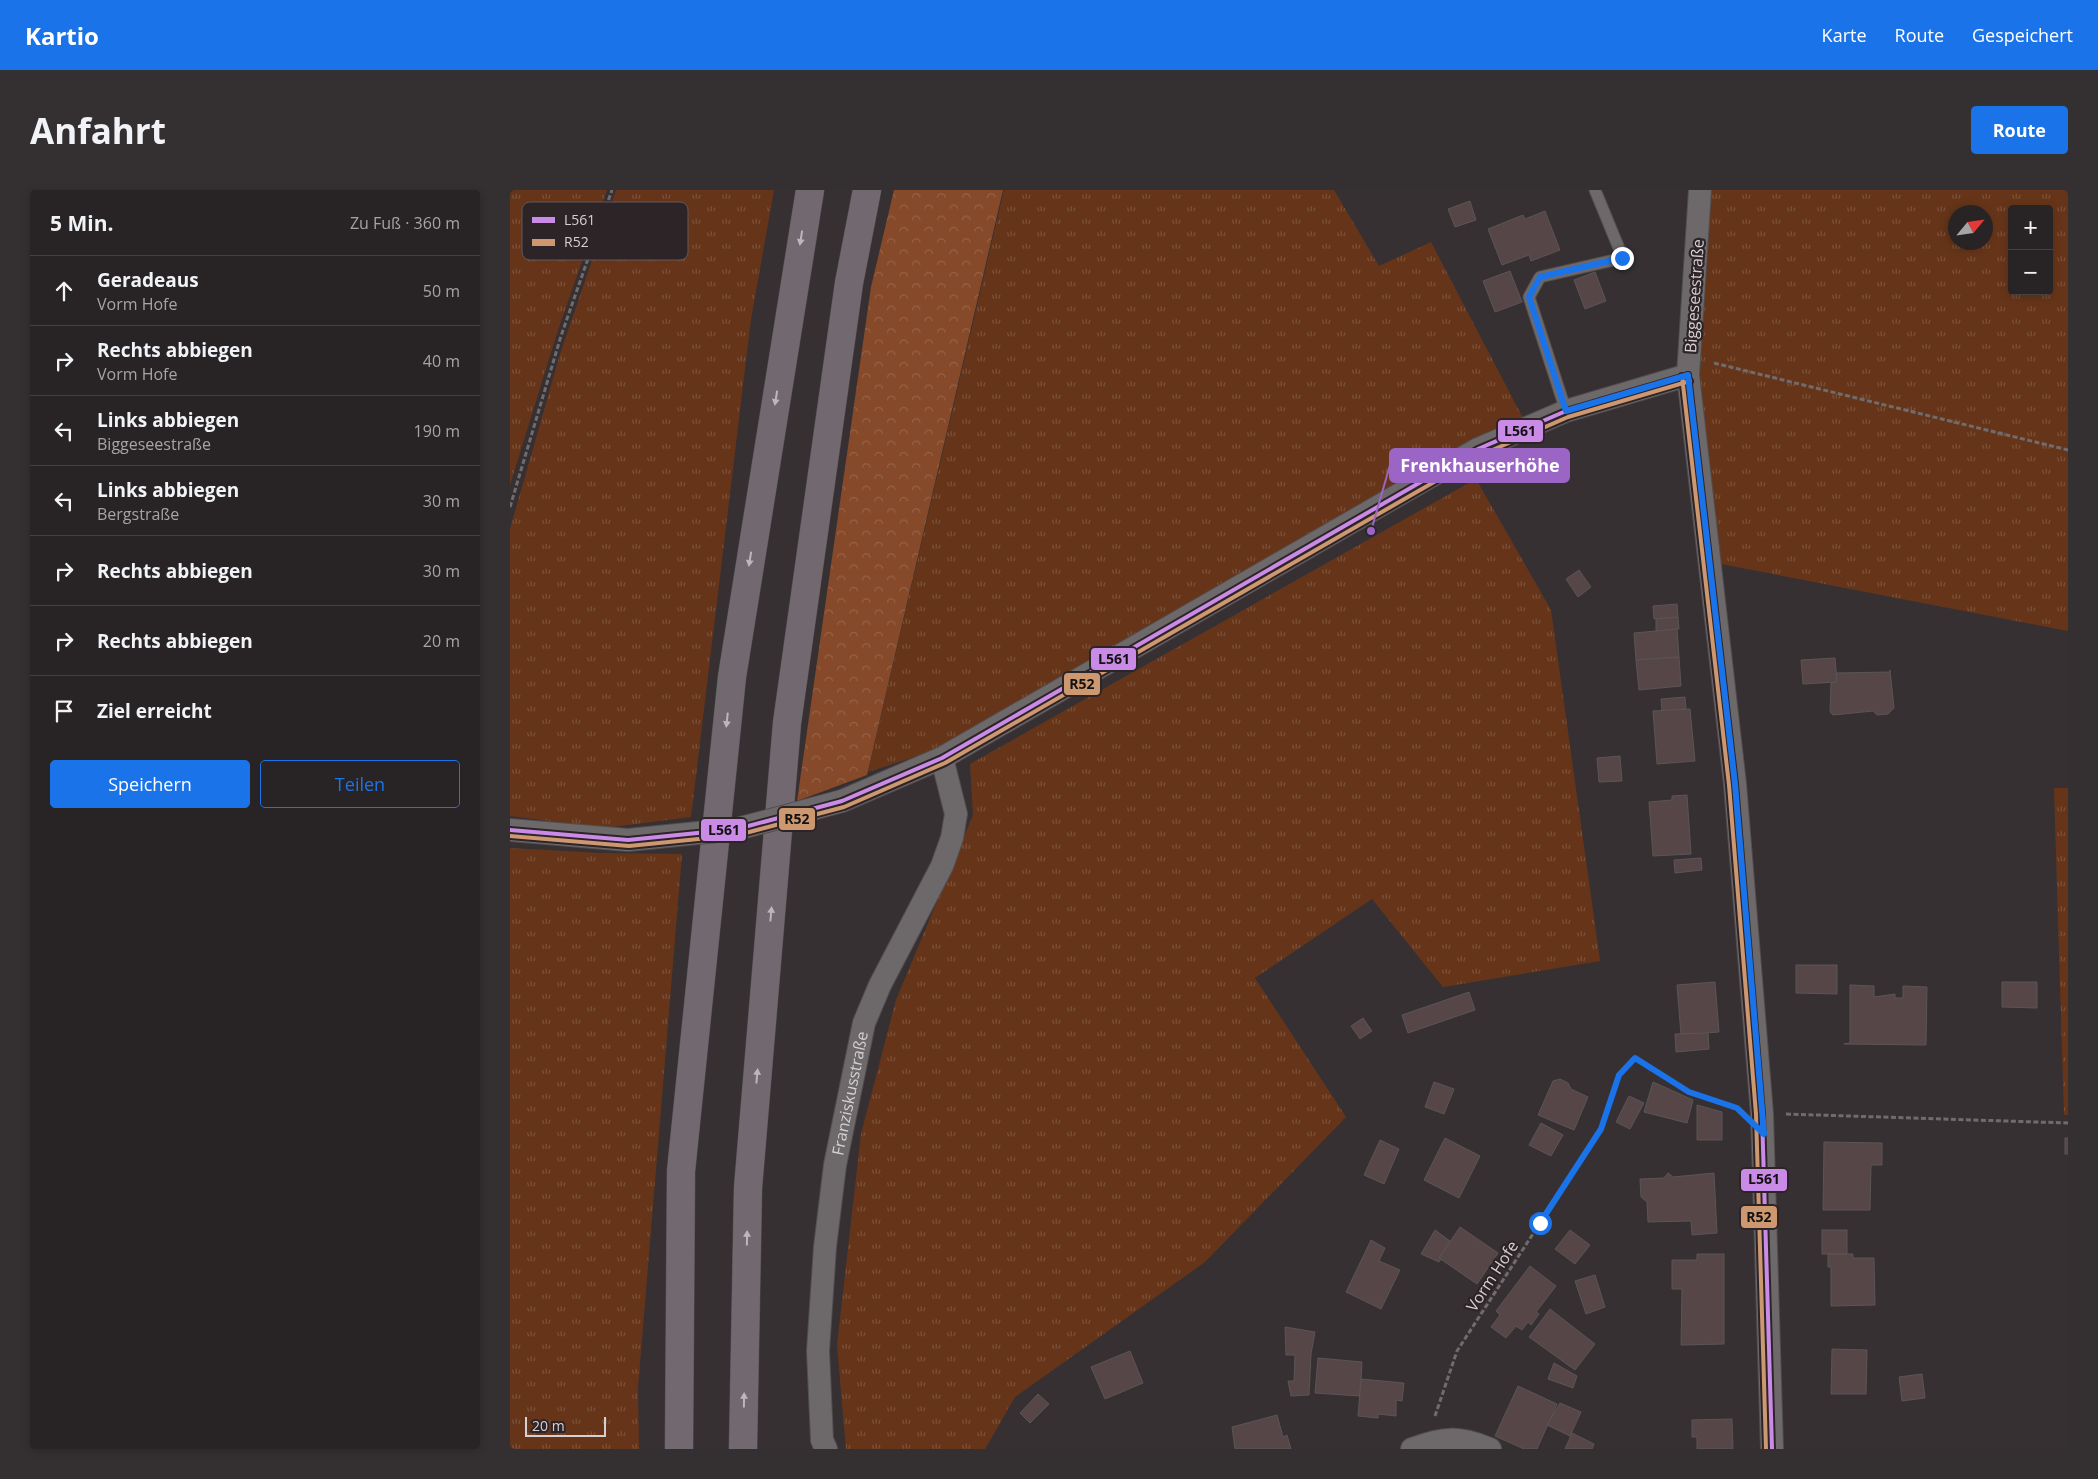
<!DOCTYPE html>
<html lang="de">
<head>
<meta charset="utf-8">
<style>
  :root { --surface:#282426; --page:#343032; --text:#f1f3f6; --muted:#a5a4a7; --line:#444143; --accent:#1a73e8 }
  body { margin:0; font-family:"Open Sans",sans-serif; background:var(--page); color:var(--text) }
  .controls { position:absolute; right:15px; top:15px; display:grid; overflow:hidden; border-radius:5px; box-shadow:0 2px 8px #0003 }
  .controls button { width:45px; height:45px; display:grid; place-items:center; padding:0; border:0; border-bottom:1px solid var(--line); background:var(--surface); color:var(--text); font:25px sans-serif }
  .compass { position:absolute; left:1438px; top:15px; width:45px; height:45px; border-radius:50%; background:var(--surface); box-shadow:0 2px 8px #0003; rotate:61deg }
  .scale { position:absolute; left:15px; bottom:12px; width:81px; box-sizing:border-box; padding-left:5px; border:2px solid #d6d0d2; border-top:0; font-size:14px; line-height:18px; white-space:nowrap; color:#d6d0d2; -webkit-text-stroke:4px #2d2428; paint-order:stroke }
  .stop { position:absolute; width:15px; height:15px; margin:-11px; border:4px solid #1a73e8; border-radius:50%; background:#fff }
  .stop.end { background:#1a73e8; border-color:#fff; box-shadow:0 1px 5px #0008 }
  .list { margin:0; padding:0; list-style:none }
  h2 { display:flex; justify-content:space-between; align-items:center; height:65px; margin:0; padding:0 20px; font-size:21px }
  h2 small { font-size:16px; font-weight:400; color:var(--muted) }
  .list li { display:grid; grid-template-columns:32px 1fr auto; gap:15px; align-items:center; box-sizing:border-box; height:70px; padding:0 20px; border-top:1px solid var(--line) }
  .list b { display:block; font-size:19px; white-space:nowrap }
  .list p { margin:0; font-size:16px; white-space:nowrap; color:var(--muted) }
  .list em { font-size:16px; font-style:normal; color:var(--muted) }
  .actions { display:flex; gap:10px; padding:15px 20px }
  .actions a { flex:1; padding:11px 0; border:1px solid var(--accent); border-radius:5px; text-align:center; font-size:18px; color:var(--accent) }
  .actions .main { background:var(--accent); color:#fff }
  .icon { flex:none; width:28px; height:28px; fill:none; stroke:currentColor; stroke-width:2; stroke-linecap:round; stroke-linejoin:round }
  .map { position:relative; flex:none; width:1558px; height:1259px; overflow:hidden; border-radius:5px }
  header { display:flex; align-items:center; gap:30px; box-sizing:border-box; height:70px; padding:0 25px; background:var(--accent); color:#fff }
  header strong { font-size:24px }
  nav { display:flex; gap:28px; margin-inline-start:auto; font-size:18px }
  .intro { display:flex; align-items:center; justify-content:space-between; box-sizing:border-box; height:120px; padding:0 30px }
  h1 { margin:0; font-size:35px }
  .button { padding:12px 22px; border-radius:5px; background:var(--accent); color:#fff; font-size:18px; font-weight:700 }
  main { display:flex; gap:30px; padding:0 30px }
  aside { flex:1; background:var(--surface); border-radius:5px; box-shadow:0 2px 8px #0003 }
  .map>svg:first-child { display:block }
  .grass { fill:url(#grass-tufts); fill-rule:evenodd }
  .forest { fill:url(#forest-crowns) }
  .building { fill:#574648; stroke:#5a5556 }
  .lines { fill:none; stroke-linecap:round; stroke-linejoin:round }
  .lane-casing { stroke:#524d4f; stroke-width:13 }
  .street-casing { stroke:#524d4f; stroke-width:24 }
  .highway-casing { stroke:#524d4f; stroke-width:29 }
  .path { stroke:#706c6e; stroke-width:3; stroke-dasharray:5 2.5; stroke-linecap:butt }
  .lane { stroke:#6d696a; stroke-width:11 }
  .street { stroke:#6d696a; stroke-width:22 }
  .highway { stroke:#726970; stroke-width:28 }
  .street-bridge-casing { stroke:#524d4f; stroke-width:24; stroke-linecap:butt }
  .street-bridge { stroke:#6d696a; stroke-width:22 }
  .bus-1-casing { stroke:#2d2428; stroke-width:8 }
  .bus-2-casing { stroke:#2d2428; stroke-width:8 }
  .bus-1 { stroke:#ca8be6; stroke-width:4 }
  .bus-2 { stroke:#cd976f; stroke-width:4 }
  .oneway { fill:#bdb6ba }
  .route { stroke:#1a73e8; stroke-width:6 }
  .labels { text-anchor:middle; dominant-baseline:central; stroke-width:4.5; stroke-linejoin:round; paint-order:stroke }
  .street-label { font-size:16px; fill:#d6d0d2; stroke:#2d2428 }
  .key { fill:#2d2428; stroke:#60585b; stroke-width:1 }
  .key-label { font-size:14px; fill:#d6d0d2 }
  .leader { fill:none; stroke:#9b65c6; stroke-width:2 }
  .callout-dot { fill:#9b65c6; stroke:#2d2428; stroke-width:2 }
  .callout { fill:#9b65c6; stroke:#9b65c6; stroke-width:2 }
  .callout-label { font-size:18px; text-anchor:middle; font-weight:bold; fill:#fff }
  .line-badge { stroke:#2d2428; stroke-width:2 }
  .pale-badge-label { font-size:14px; text-anchor:middle; font-weight:bold; fill:#111 }
</style>
</head>
<body>
<header>
<strong>Kartio</strong>
<nav><a>Karte</a><a>Route</a><a>Gespeichert</a></nav>
</header>
<div class="intro"><h1>Anfahrt</h1><a class="button">Route</a></div>
<main>
<aside>
<h2>5 Min.<small>Zu Fuß · 360 m</small></h2>
<ul class="list">
<li><svg class="icon" aria-label="ahead" viewBox="0 0 24 24"><path d="M12 20V5M6 11l6-6 6 6"/></svg><div><b>Geradeaus</b><p>Vorm Hofe</p></div><em>50 m</em></li>
<li><svg class="icon" aria-label="right" viewBox="0 0 24 24"><path d="M7 20v-9h11M14 6l5 5-5 5"/></svg><div><b>Rechts abbiegen</b><p>Vorm Hofe</p></div><em>40 m</em></li>
<li><svg class="icon" aria-label="left" viewBox="0 0 24 24"><path d="M17 20v-9H6M10 6l-5 5 5 5"/></svg><div><b>Links abbiegen</b><p>Biggeseestraße</p></div><em>190 m</em></li>
<li><svg class="icon" aria-label="left" viewBox="0 0 24 24"><path d="M17 20v-9H6M10 6l-5 5 5 5"/></svg><div><b>Links abbiegen</b><p>Bergstraße</p></div><em>30 m</em></li>
<li><svg class="icon" aria-label="right" viewBox="0 0 24 24"><path d="M7 20v-9h11M14 6l5 5-5 5"/></svg><div><b>Rechts abbiegen</b></div><em>30 m</em></li>
<li><svg class="icon" aria-label="right" viewBox="0 0 24 24"><path d="M7 20v-9h11M14 6l5 5-5 5"/></svg><div><b>Rechts abbiegen</b></div><em>20 m</em></li>
<li><svg class="icon" aria-label="arrive" viewBox="0 0 24 24"><path d="M6 21V4h12l-3 4 3 4H6"/></svg><div><b>Ziel erreicht</b></div></li>
</ul>
<div class="actions"><a class="main">Speichern</a><a>Teilen</a></div>
</aside>
<div class="map">
<svg width="1558" height="1259" viewBox="0 0 1558 1259">
  <defs>
    <pattern id="grass-tufts" width="24" height="20" patternUnits="userSpaceOnUse" patternTransform="scale(1.25)"><rect width="24" height="20" fill="#663519"/><path d="M3 7l-1-3M5 7V3M7 7l1-3M15 17l-1-3M17 17v-4M19 17l1-3" fill="none" stroke="#7b513a"/></pattern>
    <pattern id="forest-crowns" width="20" height="18" patternUnits="userSpaceOnUse" patternTransform="scale(1.25)"><rect width="20" height="18" fill="#864929"/><path d="M2 6a3 3 0 1 1 6 0M12 15a3 3 0 1 1 6 0" fill="none" stroke="#966247"/></pattern>
  </defs>
  <rect width="100%" height="100%" fill="#363033"/>
  <g class="grass">
    <path d="M0 0H97L48 140 0 295Z"/>
    <path d="M106 0H264L241 129 181 627 94 638 0 626V339L50 164Z"/>
    <path d="M494 0H824L869 76 921 52 1016 234 429 559 358 582Z"/>
    <path d="M1198 0H1558V441L1206 373 1187 172ZM1502 19H1539V101H1502ZM1446 22H1476V52H1446Z"/>
    <path d="M966 289 1041 420 1090 771 933 797 862 709 745 788 836 927 695 1072 505 1207 475 1259H336L327 1155 351 944 386 810 463 625 460 574Z"/>
    <path d="M1544 598H1558V925H1554Z"/>
    <path d="M0 658 90 663 172 664 128 1197 129 1259H0Z"/>
  </g>
  <path class="forest" d="M384 0H493L357 585 287 611 361 97Z"/>
  <g class="building">
    <path d="M960 11 966 30 945 37 938 19Z"/>
    <path d="M1035 21 1050 60 1021 71 1019 65 992 75 978 39 1013 25 1015 29Z"/>
    <path d="M1000 81 1012 112 985 122 973 91Z"/>
    <path d="M1085 82 1096 111 1075 119 1064 90Z"/>
    <path d="M1069 380 1081 397 1068 407 1056 389Z"/>
    <path d="M1167 414 1168 427 1144 429 1143 416Z"/>
    <path d="M1168 427 1169 439 1146 441V429Z"/>
    <path d="M1167 439 1169 467 1126 470 1124 443Z"/>
    <path d="M1169 467 1171 496 1129 500 1126 470Z"/>
    <path d="M1325 468 1327 492 1293 494 1291 470Z"/>
    <path d="M1380 480 1384 518 1378 524 1367 525 1363 521 1323 525 1320 522 1321 493 1327 492 1326 483 1380 482Z"/>
    <path d="M1175 507 1176 519 1152 521 1151 509Z"/>
    <path d="M1180 519 1185 571 1147 574 1143 521Z"/>
    <path d="M1110 566 1112 591 1089 592 1087 568Z"/>
    <path d="M1177 605 1181 664 1143 666 1139 612 1162 610V606Z"/>
    <path d="M1191 668 1192 680 1165 683 1164 670Z"/>
    <path d="M1286 775H1327V804L1286 803Z"/>
    <path d="M1205 792 1209 842 1171 845 1167 795Z"/>
    <path d="M1492 792H1527V818L1492 817Z"/>
    <path d="M1340 795 1364 796V807L1385 804V808H1393V796L1417 797 1416 855 1334 854 1340 853Z"/>
    <path d="M959 802 965 820 898 843 892 825Z"/>
    <path d="M853 828 862 841 850 849 841 836Z"/>
    <path d="M1198 843 1199 859 1166 862 1165 844Z"/>
    <path d="M1050 889 1058 893 1061 899 1078 907 1064 940 1028 925 1043 891Z"/>
    <path d="M924 892 944 899 934 924 915 917Z"/>
    <path d="M1143 892 1183 910 1177 933 1134 922Z"/>
    <path d="M1119 906 1134 913 1120 939 1106 932Z"/>
    <path d="M1187 915 1212 922V950H1187Z"/>
    <path d="M1031 933 1053 945 1041 966 1019 955Z"/>
    <path d="M935 948 970 966 949 1008 914 990Z"/>
    <rect x="1555" y="948" width="3" height="16"/>
    <path d="M870 950 889 959 874 994 854 985Z"/>
    <path d="M1314 952 1372 953V975H1361L1360 1020H1313Z"/>
    <path d="M1158 983 1163 987 1204 983 1207 1043 1182 1045 1181 1031 1138 1032 1137 1012 1131 1007 1130 989 1154 988Z"/>
    <path d="M950 1037 988 1063 967 1094 929 1068Z"/>
    <path d="M925 1040 940 1051 929 1068 931 1069 929 1072 911 1064Z"/>
    <path d="M1060 1040 1080 1055 1065 1074 1045 1059Z"/>
    <rect x="1312" y="1040" width="25" height="24"/>
    <path d="M861 1050 875 1058 869 1071 890 1080 871 1119 836 1102Z"/>
    <path d="M1187 1064H1214V1154L1171 1155 1172 1099H1162V1070H1187Z"/>
    <path d="M1318 1064H1343V1068H1364L1365 1115 1321 1116V1077H1318Z"/>
    <path d="M1020 1076 1046 1096 1026 1122 1029 1124 1021 1135 1018 1132 1012 1140 1006 1136 996 1148 981 1137 990 1125 986 1121Z"/>
    <path d="M1085 1085 1095 1117 1076 1124 1065 1091Z"/>
    <path d="M1040 1119 1085 1154 1065 1180 1019 1147Z"/>
    <path d="M775 1137 805 1142 801 1164 799 1205 781 1206 778 1191H784L785 1165H776Z"/>
    <path d="M1322 1159 1357 1160 1356 1204H1321Z"/>
    <path d="M620 1161 633 1193 595 1209 581 1177Z"/>
    <path d="M808 1168 852 1172 850 1206 805 1203Z"/>
    <path d="M1044 1173 1067 1186 1063 1198 1038 1189Z"/>
    <path d="M1412 1184 1415 1208 1392 1211 1389 1187Z"/>
    <path d="M851 1189 894 1193 892 1211 886 1210V1226L868 1224V1228L848 1226Z"/>
    <path d="M1008 1196 1047 1214 1027 1259H1014L985 1246Z"/>
    <path d="M528 1204 539 1214 520 1233 510 1223Z"/>
    <path d="M1050 1213 1071 1222 1060 1246 1037 1235Z"/>
    <path d="M767 1225 773 1247 777 1245 781 1259H725L722 1237Z"/>
    <path d="M1222 1229 1223 1259H1187V1247H1182V1230Z"/>
    <path d="M1062 1243 1084 1254 1082 1259H1055Z"/>
  </g>
  <g class="lines">
    <g class="lane-casing">
      <path id="lane" d="M1056 221 1019 107 1030 87 1113 68 1085 0"/>
    </g>
    <g class="street-casing">
      <g id="street">
        <path d="M1190 0 1178 185 1225 594 1252 924 1262 1259"/>
        <path d="M332 611 432 568 968 259 1056 221 1178 185"/>
        <path d="M0 640 118 650"/>
        <path id="s1" d="M316 1259 312 1250 308 1161 315 1057 325 975 354 833 370 795 432 676 442 648 446 624 432 568"/>
        <path d="M902 1259C934 1247 948 1246 980 1259"/>
      </g>
    </g>
    <g class="highway-casing">
      <g id="highway">
        <path d="M169 1259 171 981 222 487 300 0"/>
        <path d="M233 1259 238 998 277 533 339 93 357 0"/>
      </g>
    </g>
    <g class="path">
      <path d="M1204 173 1558 260"/>
      <path d="M0 317 51 146 102 0"/>
      <path d="M1276 924 1558 933"/>
      <path d="M925 1226 947 1161 1091 939 1109 885 1125 868 1179 902 1227 918"/>
    </g>
    <use href="#lane" class="lane"/>
    <use href="#street" class="street"/>
    <use href="#highway" class="highway"/>
    <g class="street-bridge-casing">
      <path id="street-bridge" d="M118 650 227 639 332 611"/>
    </g>
    <use href="#street-bridge" class="street-bridge"/>
    <g class="bus-1-casing">
      <g id="bus-1">
        <path d="M1178 185 1225 594 1252 924 1262 1259"/>
        <path d="M0 640 118 650 227 639 332 611 432 568 968 259 1056 221 1178 185"/>
      </g>
    </g>
    <g class="bus-2-casing">
      <g id="bus-2">
        <path d="M1172 186 1219 595 1246 924 1256 1259"/>
        <path d="M0 646 119 656 228 645 334 617 435 573 971 265 1058 227 1180 191"/>
      </g>
    </g>
    <use href="#bus-1" class="bus-1"/>
    <use href="#bus-2" class="bus-2"/>
  </g>
  <defs><path id="oneway-solid" d="M-6-.8H1V-3.2L6.5 0L1 3.2V.8H-6Z" transform="scale(1.25)"/></defs>
  <g class="oneway">
    <use href="#oneway-solid" transform="translate(291 48) rotate(99)"/>
    <use href="#oneway-solid" transform="translate(266 208) rotate(99)"/>
    <use href="#oneway-solid" transform="translate(240 369) rotate(99)"/>
    <use href="#oneway-solid" transform="translate(217 530) rotate(96)"/>
    <use href="#oneway-solid" transform="translate(261 724) rotate(-85)"/>
    <use href="#oneway-solid" transform="translate(247 886) rotate(-85)"/>
    <use href="#oneway-solid" transform="translate(237 1048) rotate(-89)"/>
    <use href="#oneway-solid" transform="translate(234 1210) rotate(-89)"/>
  </g>
  <g class="lines">
    <path class="route" d="M1030 1033 1091 939 1109 885 1125 868 1179 902 1227 918 1254 944 1225 594 1178 185 1056 221 1019 107 1030 87 1112 68"/>
  </g>
  <g class="labels">
    <g class="street-label">
      <text transform="translate(1184 106) rotate(-86)">Biggeseestraße</text>
      <text stroke="none"><textPath href="#s1" startOffset="359">Franziskusstraße</textPath></text>
      <text transform="translate(982 1086) rotate(-57)">Vorm Hofe</text>
    </g>
  </g>
  <rect x="12" y="12" width="166" height="58" rx="8" class="key"/>
  <rect x="22" y="27" width="23" height="6" fill="#ca8be6"/>
  <rect x="22" y="49" width="23" height="7" fill="#cd976f"/>
  <g class="key-label">
    <text x="54" y="35">L561</text>
    <text x="54" y="57">R52</text>
  </g>
  <path class="leader" d="M861 341L880 275"/>
  <circle class="callout-dot" cx="861" cy="341" r="5"/>
  <rect class="callout" x="880" y="259" width="179" height="33" rx="5"/>
  <g class="callout-label">
    <text x="970" y="282">Frenkhauserhöhe</text>
  </g>
  <g class="line-badge">
    <rect x="987" y="229" width="47" height="24" rx="5" fill="#ca8be6"/>
    <rect x="580" y="457" width="47" height="24" rx="5" fill="#ca8be6"/>
    <rect x="553" y="482" width="38" height="24" rx="5" fill="#cd976f"/>
    <rect x="268" y="617" width="38" height="24" rx="5" fill="#cd976f"/>
    <rect x="190" y="628" width="47" height="24" rx="5" fill="#ca8be6"/>
    <rect x="1230" y="978" width="48" height="24" rx="5" fill="#ca8be6"/>
    <rect x="1230" y="1015" width="38" height="24" rx="5" fill="#cd976f"/>
  </g>
  <g class="pale-badge-label">
    <text x="1010" y="246">L561</text>
    <text x="604" y="474">L561</text>
    <text x="572" y="499">R52</text>
    <text x="287" y="634">R52</text>
    <text x="214" y="645">L561</text>
    <text x="1254" y="994">L561</text>
    <text x="1249" y="1032">R52</text>
  </g>
</svg>
<div class="controls">
<button>+</button>
<button>−</button>
</div>
<svg class="compass" viewBox="-18 -18 36 36"><path d="M0-13l5 13h-10z" fill="#e53935"/><path d="M0 13l5-13h-10z" fill="#a5a4a7"/></svg>
<div class="scale">20 m</div>
<div class="stop" style="left:1030px;top:1033px"></div>
<div class="stop end" style="left:1112px;top:68px"></div>
</div>
</main>
</body>
</html>
